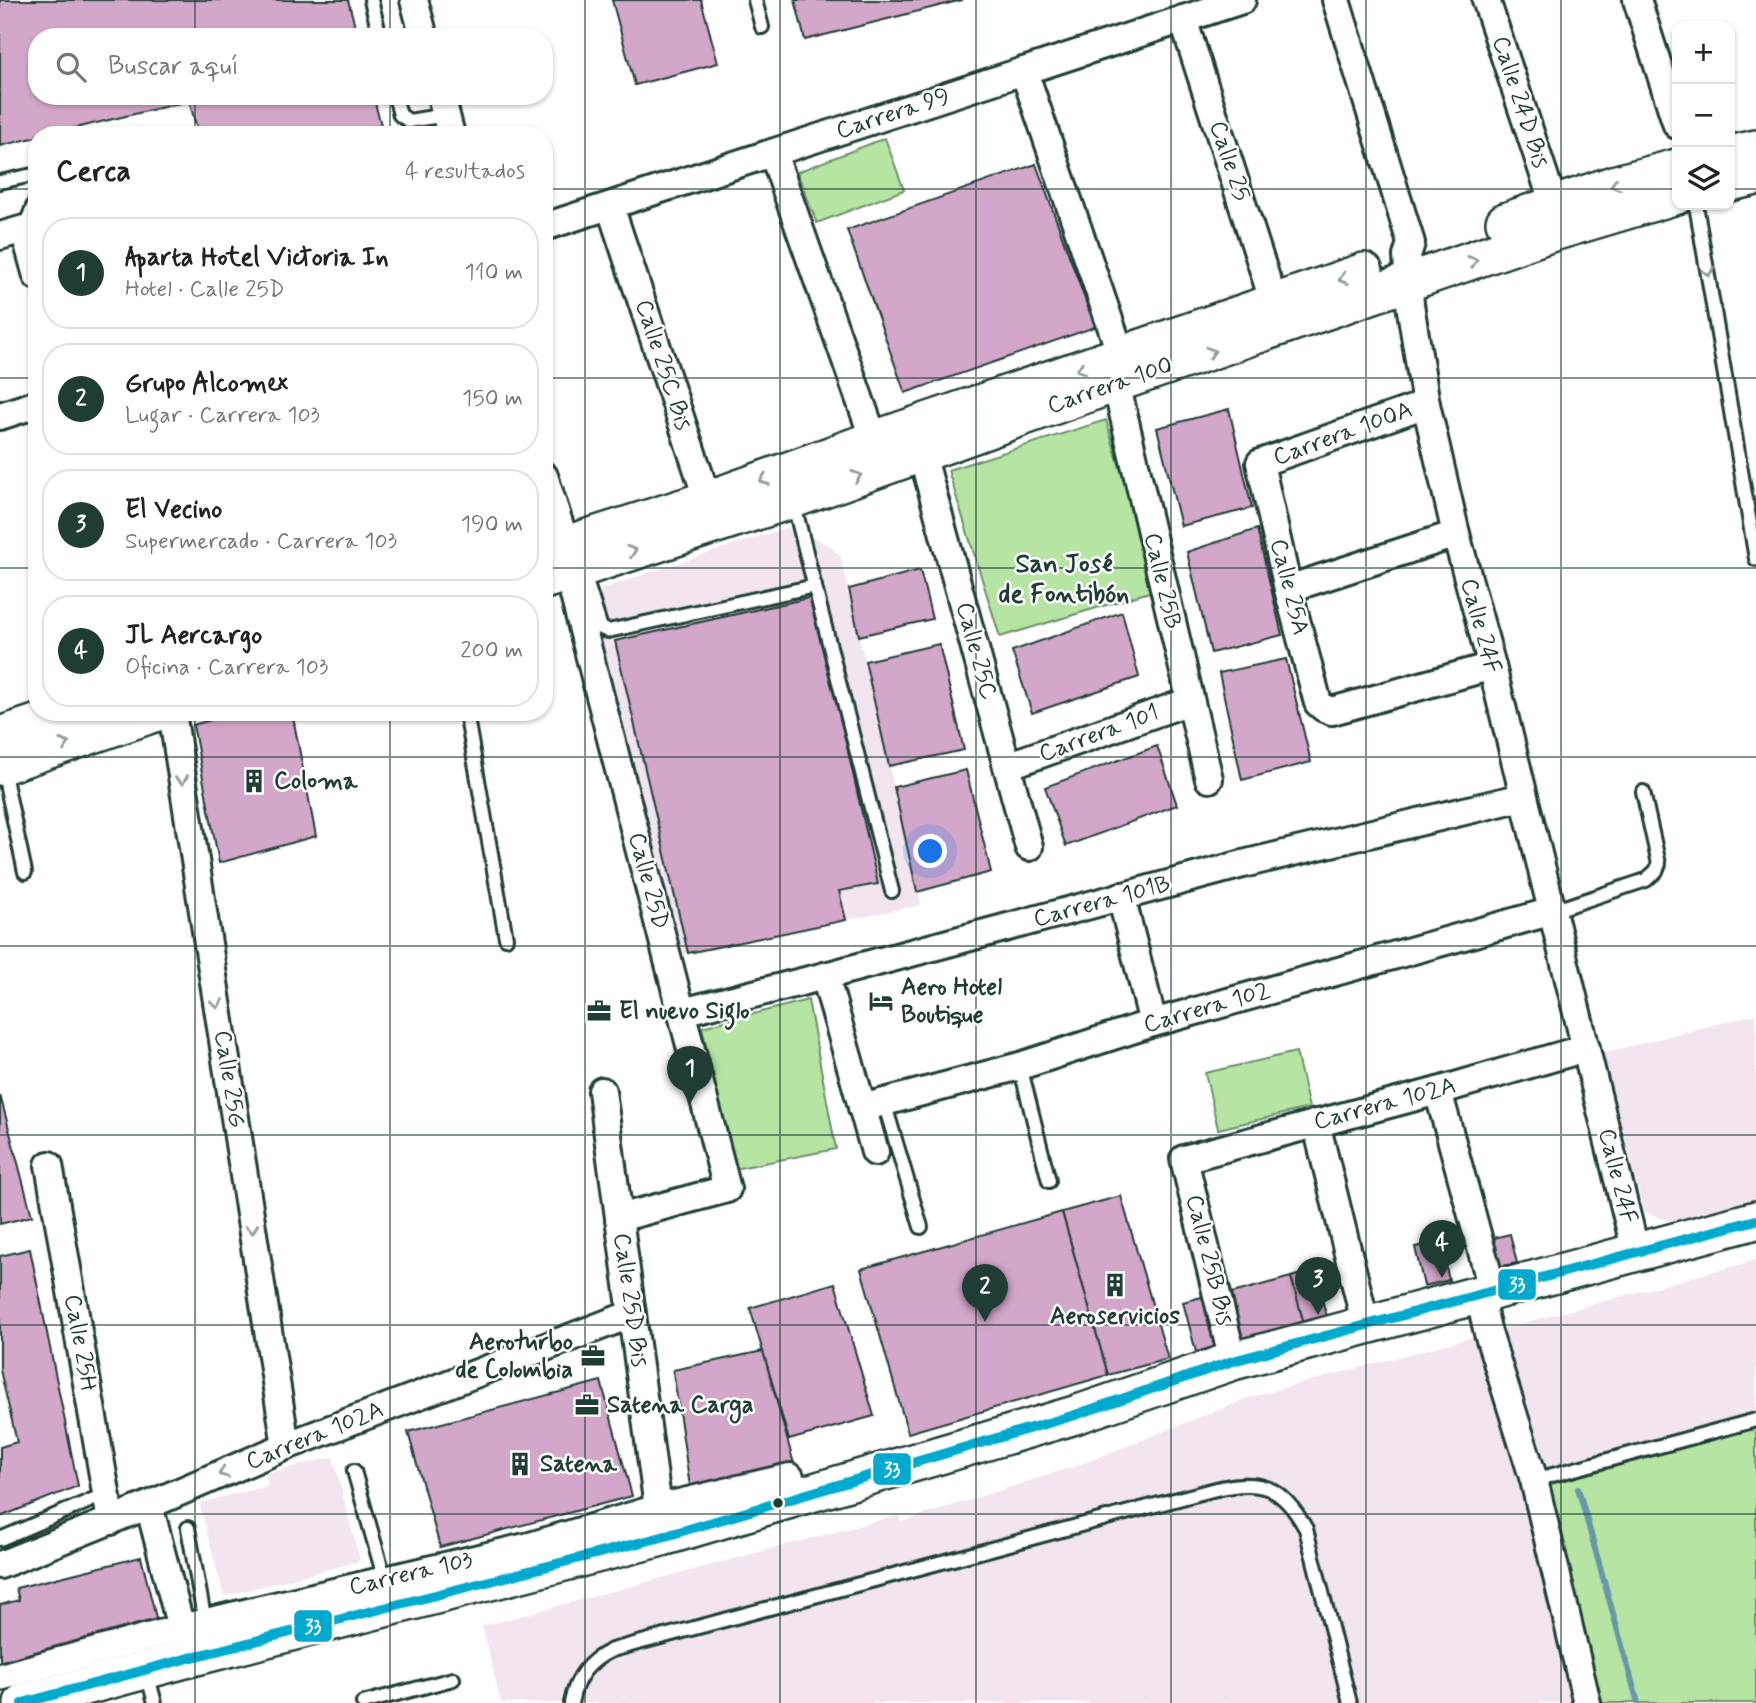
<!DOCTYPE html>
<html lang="es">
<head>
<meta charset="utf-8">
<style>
  :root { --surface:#fff; --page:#f2f2f2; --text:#222; --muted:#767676; --line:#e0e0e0; --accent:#1f3d34 }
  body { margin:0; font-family:Mynerve,sans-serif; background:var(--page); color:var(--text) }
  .controls { position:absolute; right:21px; top:21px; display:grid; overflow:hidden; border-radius:14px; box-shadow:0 2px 5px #0004 }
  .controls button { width:63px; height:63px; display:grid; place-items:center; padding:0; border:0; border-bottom:2px solid var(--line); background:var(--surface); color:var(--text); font:35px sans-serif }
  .you { position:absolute; left:931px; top:852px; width:24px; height:24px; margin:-18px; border:5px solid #fff; border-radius:50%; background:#1a73e8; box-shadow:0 0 0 10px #1a73e833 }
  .badge { display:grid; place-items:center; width:46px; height:46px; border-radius:50%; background:var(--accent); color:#fff; font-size:23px; font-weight:700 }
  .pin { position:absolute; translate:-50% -58px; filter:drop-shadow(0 2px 4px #0008) }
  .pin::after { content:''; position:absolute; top:37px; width:24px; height:21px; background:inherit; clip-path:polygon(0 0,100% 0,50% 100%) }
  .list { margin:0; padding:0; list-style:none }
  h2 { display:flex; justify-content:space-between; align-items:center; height:91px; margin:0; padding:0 28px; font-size:30px }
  h2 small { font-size:23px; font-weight:400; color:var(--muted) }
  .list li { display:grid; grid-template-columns:46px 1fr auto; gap:21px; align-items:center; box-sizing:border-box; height:112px; margin:0 14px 14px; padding:0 14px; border:2px solid var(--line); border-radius:28px }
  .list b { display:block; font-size:26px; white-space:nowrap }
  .list p { margin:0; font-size:23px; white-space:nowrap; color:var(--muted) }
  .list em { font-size:23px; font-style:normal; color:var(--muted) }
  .icon { flex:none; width:38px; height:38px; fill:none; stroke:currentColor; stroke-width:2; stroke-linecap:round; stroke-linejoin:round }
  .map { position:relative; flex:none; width:1756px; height:1703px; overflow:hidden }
  .search { position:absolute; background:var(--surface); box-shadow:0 2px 5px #0004; left:28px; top:28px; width:525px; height:77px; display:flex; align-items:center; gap:18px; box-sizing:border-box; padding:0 24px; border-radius:28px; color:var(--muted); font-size:26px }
  .panel { position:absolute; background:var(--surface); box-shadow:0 2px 5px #0004; left:28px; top:126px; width:525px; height:595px; border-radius:28px }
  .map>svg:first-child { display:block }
  .built { fill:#f2e5ef }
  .green { fill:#b6e4a3; stroke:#6a906c; stroke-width:2 }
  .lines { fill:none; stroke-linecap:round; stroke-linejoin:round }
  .stream { stroke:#6598a8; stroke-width:6 }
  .building { fill:#d3a7ca; stroke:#1f3d34; stroke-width:2 }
  .lane-casing { stroke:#1f3d34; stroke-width:18 }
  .street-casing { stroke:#1f3d34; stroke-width:32 }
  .secondary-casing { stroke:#1f3d34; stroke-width:42 }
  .lane { stroke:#fff; stroke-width:12 }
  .street { stroke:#fff; stroke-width:26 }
  .secondary { stroke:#fff; stroke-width:37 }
  .bus-1-casing { stroke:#fff; stroke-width:16 }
  .bus-1 { stroke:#00a9ce; stroke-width:10 }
  .oneway { stroke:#8f9e9a }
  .grid { fill:none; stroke:#1f3d34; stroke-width:2; stroke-opacity:0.55 }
  .bus-dot { fill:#1f3d34; stroke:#fff; stroke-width:2.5 }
  .labels { text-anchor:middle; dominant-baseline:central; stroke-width:5; stroke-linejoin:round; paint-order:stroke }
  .street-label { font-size:24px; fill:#1f3d34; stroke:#fff }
  .poi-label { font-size:24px; font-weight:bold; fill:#1f3d34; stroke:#fff; text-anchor:start }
  .neighbourhood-label { font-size:26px; font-weight:bold; fill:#1f3d34; stroke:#fff }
  .line-badge { stroke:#fff; stroke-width:2.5 }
  .badge-label { font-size:19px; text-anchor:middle; font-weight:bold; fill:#fff }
</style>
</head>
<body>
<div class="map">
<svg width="1756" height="1703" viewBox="0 0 1756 1703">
  <rect width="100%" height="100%" fill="#fff"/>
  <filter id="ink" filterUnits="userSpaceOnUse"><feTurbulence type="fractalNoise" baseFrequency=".0143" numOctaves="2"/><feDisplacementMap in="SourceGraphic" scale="14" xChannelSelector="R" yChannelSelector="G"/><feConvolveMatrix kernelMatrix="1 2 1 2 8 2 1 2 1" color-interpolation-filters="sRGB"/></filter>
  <g filter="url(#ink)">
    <g class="built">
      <path d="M788 527 796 539 815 538 830 546 841 557 921 905 677 955 589 609 603 588Z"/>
      <path d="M1756 1014V1199L1669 1221 1644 1212 1603 1053Z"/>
      <path d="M1756 1260V1703H501L482 1626 899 1515 901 1522 1076 1466 1251 1397Z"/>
      <path d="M333 1457 360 1561 224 1596 199 1503 268 1486 265 1474Z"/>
    </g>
    <g class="green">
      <path d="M885 138 904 190 817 223 797 172Z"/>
      <path d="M1106 420 1156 590 1000 637 948 470Z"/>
      <path d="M808 1000 836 1149 734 1169 702 1027Z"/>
      <path d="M1296 1052 1309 1108 1218 1129 1205 1073Z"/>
      <path d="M1756 1428V1703H1598L1538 1487Z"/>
    </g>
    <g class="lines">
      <path class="stream" d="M1578 1488 1638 1703"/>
    </g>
    <g class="building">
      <path d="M0 0H348L358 37H37V96H373L383 132 372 135H199L189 101 46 135H37V137L0 146Z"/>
      <path d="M612 0H701L718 63 635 85Z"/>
      <path d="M795 0H962L805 40Z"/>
      <path d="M1036 164 1095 327 905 393 847 230Z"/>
      <path d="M1229 409 1252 508 1181 526 1157 428Z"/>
      <path d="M1257 529 1282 635 1211 653 1187 552Z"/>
      <path d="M920 570 932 619 859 636 849 589Z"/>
      <path d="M813 597 878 884 839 891 846 920 688 953 615 641Z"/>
      <path d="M1122 612 1139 677 1032 713 1012 651Z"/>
      <path d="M939 644 964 750 889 766 865 661Z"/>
      <path d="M1286 659 1311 762 1242 780 1219 673Z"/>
      <path d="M239 712H292L316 836 219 863 193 725Z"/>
      <path d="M1157 746 1177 805 1066 846 1045 787Z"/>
      <path d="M966 770 991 872 917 892 894 787Z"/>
      <path d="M0 1095 32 1216 0 1224Z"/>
      <path d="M1121 1196 1168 1359 1108 1375 1062 1212Z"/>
      <path d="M1062 1212 1108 1375 908 1433 861 1269Z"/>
      <path d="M1510 1234 1517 1263 1493 1268 1486 1240Z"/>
      <path d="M1440 1242 1449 1280 1424 1286 1415 1247Z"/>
      <path d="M30 1249 78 1486 0 1517V1447L17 1442 0 1370V1256Z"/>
      <path d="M1314 1270 1327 1318 1304 1324 1291 1277Z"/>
      <path d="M1291 1277 1304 1324 1239 1342 1225 1295Z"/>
      <path d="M835 1283 874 1416 789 1440 750 1308Z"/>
      <path d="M1205 1296 1218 1346 1196 1352 1183 1302Z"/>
      <path d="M763 1351 794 1464 723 1487 722 1479 707 1482 708 1489 691 1494 673 1370Z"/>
      <path d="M601 1381 632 1496 440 1547 408 1432Z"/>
      <path d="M141 1557 158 1626 0 1666V1605L19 1600 16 1588Z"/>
    </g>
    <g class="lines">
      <g class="lane-casing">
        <g id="lane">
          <path d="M371 0 380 37"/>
          <path d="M755 0 762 27"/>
          <path d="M395 96 400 115 409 121 446 115"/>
          <path d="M0 182 37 174"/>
          <path d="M1696 205 1756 559"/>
          <path d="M24 229 37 197"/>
          <path d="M793 501 892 891"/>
          <path d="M583 571 601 628 608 631 815 586"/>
          <path d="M466 712 506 938"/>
          <path d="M3 769 25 872"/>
          <path d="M1553 911 1646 880 1656 871 1659 864 1643 792"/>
          <path d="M1020 1066 1049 1181"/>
          <path d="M884 1102 921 1227"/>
          <path d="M354 1471 385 1580"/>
          <path d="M1534 1480 1756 1420"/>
          <path d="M188 1528 205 1622"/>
          <path d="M0 1539 106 1494"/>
          <path d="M147 1673 155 1703"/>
          <path d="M363 1703 453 1679"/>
          <path d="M571 1703C576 1677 588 1661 612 1650L1212 1490C1260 1478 1282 1485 1306 1529L1350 1703"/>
        </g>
      </g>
      <g class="street-casing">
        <g id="street">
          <path d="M414 0 424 37"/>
          <path d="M1336 0 1411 243 1407 256 1410 304 1426 404 1456 534 1492 666 1636 1253"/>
          <path d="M1486 0 1554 205"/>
          <path d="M1637 0 1677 125"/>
          <path d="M1183 19 1274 303"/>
          <path d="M1024 71 1121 355"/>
          <path d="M441 96 451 135"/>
          <path d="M773 153 874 440"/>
          <path d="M610 206 713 516"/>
          <path d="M544 227 1242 0"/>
          <path d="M0 236 24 229 37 276"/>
          <path d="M1116 383 1209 779"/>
          <path d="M1426 404 1260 463 1288 589 1318 703 1324 708 1332 711 1492 666"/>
          <path d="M0 416 37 404"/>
          <path d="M922 454 1029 847"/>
          <path d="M544 476 566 545"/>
          <path d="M568 572 727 1189 619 1218"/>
          <path d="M1288 589 1456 534"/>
          <path d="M172 712 286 1446"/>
          <path d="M1007 766 1190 701"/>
          <path d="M1121 896 1153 1023"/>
          <path d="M825 976 875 1152"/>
          <path d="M682 1012 825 976 1243 864 1523 797"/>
          <path d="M602 1091 658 1508"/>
          <path d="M1438 1091 1493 1292"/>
          <path d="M862 1108 1020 1066 1153 1023 1553 911"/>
          <path d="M1316 1123 1366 1326"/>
          <path d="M49 1165 111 1521"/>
          <path d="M1479 1295 1488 1333 1534 1480 1587 1703"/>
          <path d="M1233 1361 1184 1159 1438 1091 1586 1048"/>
          <path d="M149 1505 181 1628"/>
          <path d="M0 1565 149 1505 286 1446 632 1314"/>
          <path d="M0 1677 181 1628 530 1546 658 1508 790 1477"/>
        </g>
      </g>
      <g class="secondary-casing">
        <g id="secondary">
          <path d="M1730 155 1756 149"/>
          <path d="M1730 182 1756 176"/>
          <path d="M1505 222 1613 185 1677 168"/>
          <path d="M544 552 708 500 874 440 1364 272"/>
          <path d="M544 580 793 499 1116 383 1553 232 1677 195"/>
          <path d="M0 736 71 712"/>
          <path d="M0 766 157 712"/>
          <path d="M23 1703 189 1658 662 1537 1075 1415 1233 1361 1756 1220"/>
        </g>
      </g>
      <use href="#lane" class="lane"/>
      <use href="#street" class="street"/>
      <use href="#secondary" class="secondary"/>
      <g class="bus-1-casing">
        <path id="bus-1" d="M23 1703 189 1658 662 1537 1075 1415 1233 1361 1756 1220"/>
      </g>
      <use href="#bus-1" class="bus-1"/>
    </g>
    <defs><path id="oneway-chevron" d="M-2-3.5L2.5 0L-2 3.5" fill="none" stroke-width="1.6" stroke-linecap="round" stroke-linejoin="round" transform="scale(1.75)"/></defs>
    <g class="oneway">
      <use href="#oneway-chevron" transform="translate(1615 185) rotate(163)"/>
      <use href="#oneway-chevron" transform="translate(1473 261) rotate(-19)"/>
      <use href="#oneway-chevron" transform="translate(1708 272) rotate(80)"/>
      <use href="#oneway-chevron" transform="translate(1343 279) rotate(161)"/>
      <use href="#oneway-chevron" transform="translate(1211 352) rotate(-18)"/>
      <use href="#oneway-chevron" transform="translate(1081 369) rotate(161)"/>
      <use href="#oneway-chevron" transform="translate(857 476) rotate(-19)"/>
      <use href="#oneway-chevron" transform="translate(764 480) rotate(160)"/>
      <use href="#oneway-chevron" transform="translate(632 551) rotate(-18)"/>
      <use href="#oneway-chevron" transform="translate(65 744) rotate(-19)"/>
      <use href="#oneway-chevron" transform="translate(182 780) rotate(81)"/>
      <use href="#oneway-chevron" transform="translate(217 1004) rotate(81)"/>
      <use href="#oneway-chevron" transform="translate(252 1229) rotate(81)"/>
      <use href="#oneway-chevron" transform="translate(223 1473) rotate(157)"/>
    </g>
  </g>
  <path class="grid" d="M195 0V37M390 0V37M585 0V1703M780 0V1703M976 0V1703M1171 0V1703M1366 0V1703M1561 0V1703M195 96V135M390 96V135M0 189H37M544 189H1677M1730 189H1756M0 378H37M544 378H1756M0 568H37M544 568H1756M195 712V1703M390 712V1703M0 757H1756M0 946H1756M0 1135H1756M0 1325H1756M0 1514H1756"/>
  <defs>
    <g id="building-bare" transform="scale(1.89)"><path d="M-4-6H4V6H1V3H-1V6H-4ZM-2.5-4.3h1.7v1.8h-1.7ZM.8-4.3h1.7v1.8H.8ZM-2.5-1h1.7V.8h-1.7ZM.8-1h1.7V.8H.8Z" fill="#1f3d34" stroke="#fff" stroke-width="2.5" paint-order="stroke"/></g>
    <g id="hotel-bare" transform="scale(1.89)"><path d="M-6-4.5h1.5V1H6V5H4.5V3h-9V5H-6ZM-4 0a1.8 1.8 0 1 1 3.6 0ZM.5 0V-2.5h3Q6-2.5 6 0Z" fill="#1f3d34" stroke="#fff" stroke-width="2.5" paint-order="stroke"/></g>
    <g id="office-bare" transform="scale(1.89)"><path d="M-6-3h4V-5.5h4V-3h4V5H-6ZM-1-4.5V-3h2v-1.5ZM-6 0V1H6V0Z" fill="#1f3d34" stroke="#fff" stroke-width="2.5" paint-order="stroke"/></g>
  </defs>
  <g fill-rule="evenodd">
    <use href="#building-bare" x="254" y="781"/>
    <use href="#hotel-bare" x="881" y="1001"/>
    <use href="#office-bare" x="599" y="1011"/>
    <use href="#building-bare" x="1115" y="1285"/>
    <use href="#office-bare" x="593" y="1356"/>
    <use href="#office-bare" x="587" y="1405"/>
    <use href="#building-bare" x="520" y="1464"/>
  </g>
  <circle class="bus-dot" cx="778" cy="1503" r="6"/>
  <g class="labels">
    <g class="street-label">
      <text transform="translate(1520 102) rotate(72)">Calle 24D Bis</text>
      <text transform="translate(893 114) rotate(-18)">Carrera 99</text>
      <text transform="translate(1229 161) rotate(72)">Calle 25</text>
      <text transform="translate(663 365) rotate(72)">Calle 25C Bis</text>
      <text transform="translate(1110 386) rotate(-19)">Carrera 100</text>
      <text transform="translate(1343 434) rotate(-20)">Carrera 100A</text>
      <text transform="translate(1162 581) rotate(77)">Calle 25B</text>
      <text transform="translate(1289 587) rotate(76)">Calle 25A</text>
      <text transform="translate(1480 626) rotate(75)">Calle 24F</text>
      <text transform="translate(976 651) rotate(75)">Calle 25C</text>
      <text transform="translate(1099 734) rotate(-20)">Carrera 101</text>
      <text transform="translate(648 881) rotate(75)">Calle 25D</text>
      <text transform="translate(1102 902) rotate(-15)">Carrera 101B</text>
      <text transform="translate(1207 1008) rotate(-16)">Carrera 102</text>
      <text transform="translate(229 1079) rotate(81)">Calle 25G</text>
      <text transform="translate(1385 1104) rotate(-15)">Carrera 102A</text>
      <text transform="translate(1617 1176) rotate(76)">Calle 24F</text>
      <text transform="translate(1209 1260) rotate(76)">Calle 25B Bis</text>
      <text transform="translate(630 1300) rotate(82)">Calle 25D Bis</text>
      <text transform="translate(80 1343) rotate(80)">Calle 25H</text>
      <text transform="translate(315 1436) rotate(-22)">Carrera 102A</text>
      <text transform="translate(411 1574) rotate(-13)">Carrera 103</text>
    </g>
    <g class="poi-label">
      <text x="274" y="781">Coloma</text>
      <text x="901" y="987">Aero Hotel<tspan x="901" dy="28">Boutique</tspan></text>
      <text x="619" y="1011">El nuevo Siglo</text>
      <text x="1115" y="1316" text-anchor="middle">Aeroservicios</text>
      <text x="573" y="1342" text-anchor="end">Aeroturbo<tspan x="573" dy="28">de Colombia</tspan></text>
      <text x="607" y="1405">Satena Carga</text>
      <text x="540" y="1464">Satena</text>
    </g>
    <g class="neighbourhood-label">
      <text x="1064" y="565">San José<tspan x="1064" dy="30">de Fontibón</tspan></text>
    </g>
  </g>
  <g class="line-badge">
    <rect x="1497" y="1268" width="40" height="33" rx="7" fill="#00a9ce"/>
    <rect x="872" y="1452" width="40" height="34" rx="7" fill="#00a9ce"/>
    <rect x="293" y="1609" width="40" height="34" rx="7" fill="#00a9ce"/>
  </g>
  <g class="badge-label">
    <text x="1517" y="1291">33</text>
    <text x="892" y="1476">33</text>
    <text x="313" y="1633">33</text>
  </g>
</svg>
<div class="controls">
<button>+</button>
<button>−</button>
<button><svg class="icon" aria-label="layers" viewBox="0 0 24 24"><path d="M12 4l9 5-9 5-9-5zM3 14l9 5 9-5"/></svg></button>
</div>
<div class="you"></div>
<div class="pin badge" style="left:690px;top:1104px">1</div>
<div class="pin badge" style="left:985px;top:1322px">2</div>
<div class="pin badge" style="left:1318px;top:1315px">3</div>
<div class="pin badge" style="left:1442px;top:1278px">4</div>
<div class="search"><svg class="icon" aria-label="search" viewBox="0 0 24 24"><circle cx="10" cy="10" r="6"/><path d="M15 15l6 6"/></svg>Buscar aquí</div>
<section class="panel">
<h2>Cerca<small>4 resultados</small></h2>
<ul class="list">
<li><span class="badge">1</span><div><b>Aparta Hotel Victoria In</b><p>Hotel · Calle 25D</p></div><em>110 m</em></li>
<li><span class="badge">2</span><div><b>Grupo Alcomex</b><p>Lugar · Carrera 103</p></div><em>150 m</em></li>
<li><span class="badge">3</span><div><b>El Vecino</b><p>Supermercado · Carrera 103</p></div><em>190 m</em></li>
<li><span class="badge">4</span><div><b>JL Aercargo</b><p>Oficina · Carrera 103</p></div><em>200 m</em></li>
</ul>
</section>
</div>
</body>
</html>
